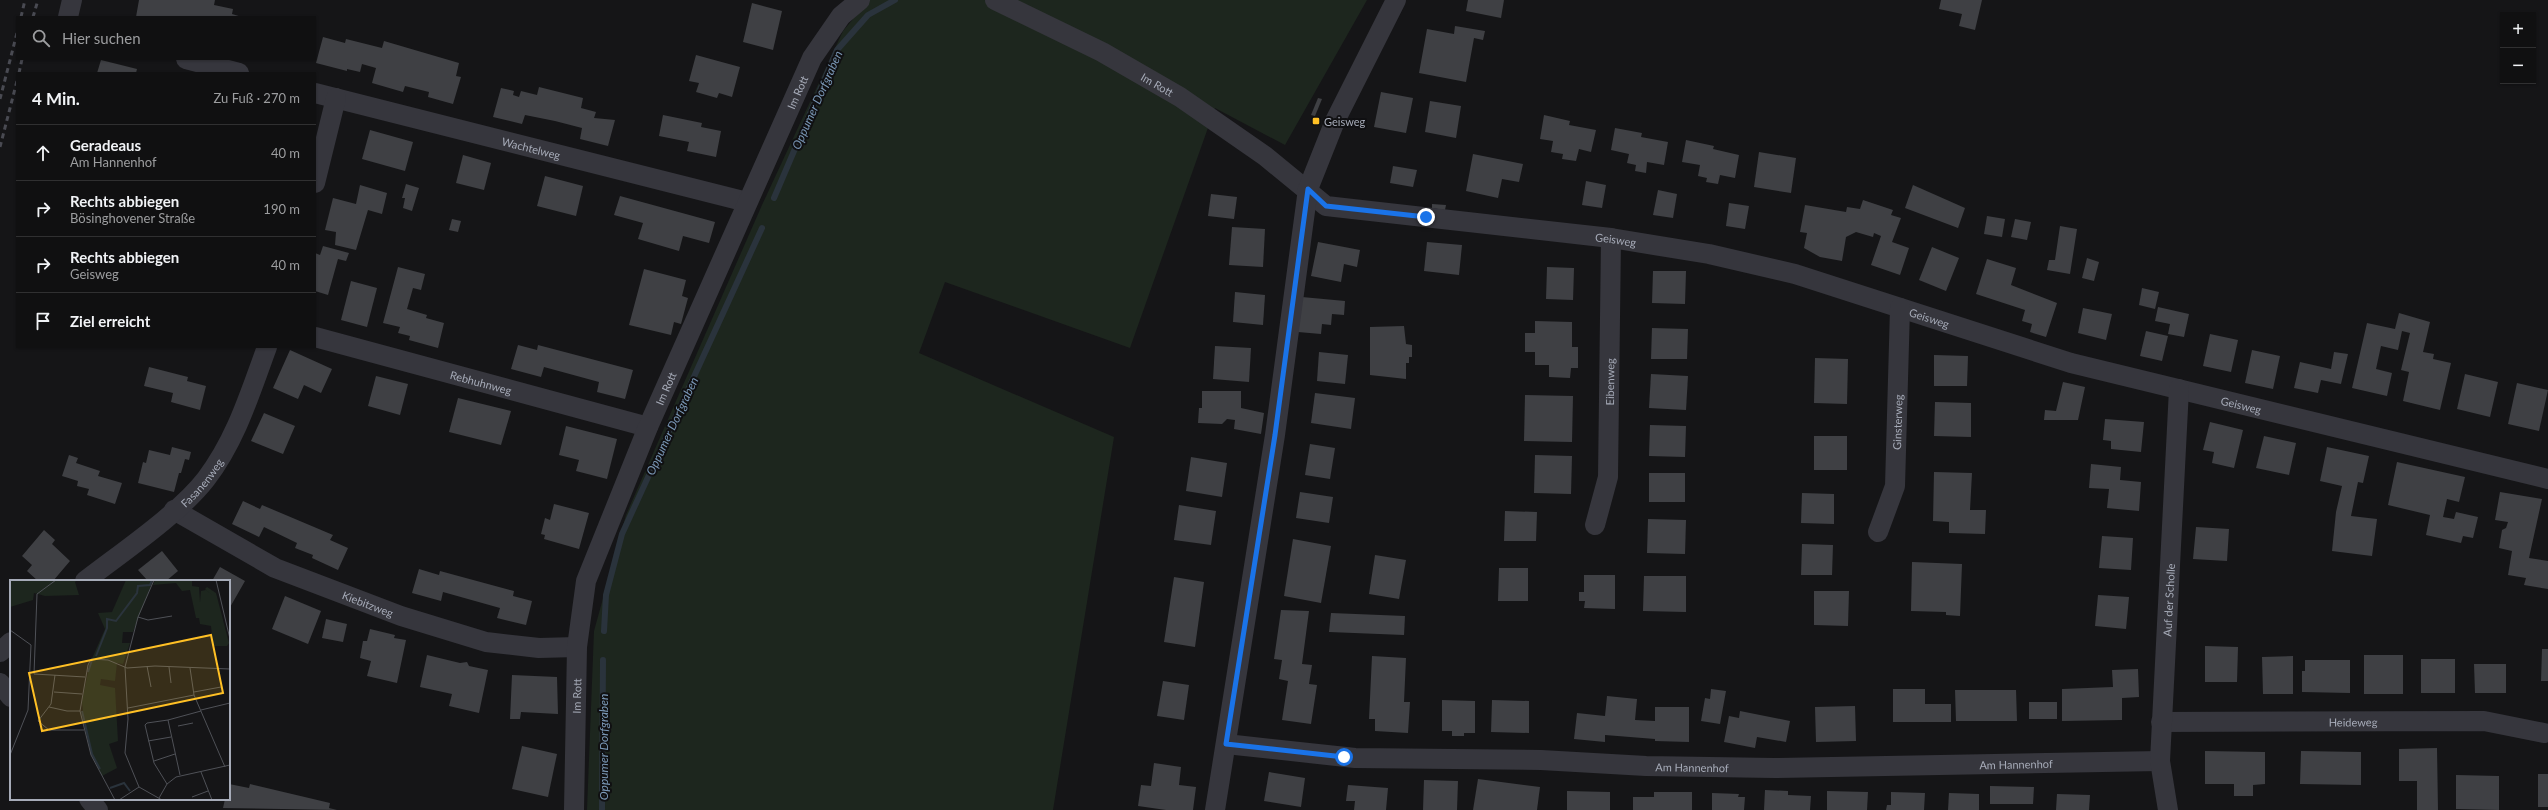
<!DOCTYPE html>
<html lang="de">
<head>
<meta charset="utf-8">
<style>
  :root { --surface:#101011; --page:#19191a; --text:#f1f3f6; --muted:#9c9d9f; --line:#303031 }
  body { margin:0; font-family:Lato,sans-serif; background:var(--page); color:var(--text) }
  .controls { position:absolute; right:12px; top:12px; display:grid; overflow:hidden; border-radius:0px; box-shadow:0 1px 3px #0004 }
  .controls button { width:36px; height:36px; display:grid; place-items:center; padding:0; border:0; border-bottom:1px solid var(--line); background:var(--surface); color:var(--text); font:20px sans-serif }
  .stop { position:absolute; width:12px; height:12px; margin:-9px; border:3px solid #1a73e8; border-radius:50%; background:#fff }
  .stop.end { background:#1a73e8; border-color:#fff; box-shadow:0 1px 4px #0008 }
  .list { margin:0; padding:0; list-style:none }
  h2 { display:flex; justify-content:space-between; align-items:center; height:52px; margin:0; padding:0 16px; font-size:17px }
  h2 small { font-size:13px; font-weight:400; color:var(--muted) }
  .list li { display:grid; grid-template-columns:26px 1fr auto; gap:12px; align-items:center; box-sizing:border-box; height:56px; padding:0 16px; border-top:1px solid var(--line) }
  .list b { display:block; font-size:15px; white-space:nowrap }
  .list p { margin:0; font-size:13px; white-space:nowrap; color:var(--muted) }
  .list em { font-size:13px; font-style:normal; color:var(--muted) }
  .icon { flex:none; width:22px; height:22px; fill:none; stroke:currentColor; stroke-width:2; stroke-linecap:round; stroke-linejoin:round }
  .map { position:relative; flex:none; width:2548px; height:810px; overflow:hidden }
  .search { position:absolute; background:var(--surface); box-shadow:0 1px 3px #0004; left:16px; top:16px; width:300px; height:44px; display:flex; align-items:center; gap:10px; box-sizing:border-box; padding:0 14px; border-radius:0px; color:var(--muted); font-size:15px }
  .panel { position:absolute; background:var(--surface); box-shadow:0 1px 3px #0004; left:16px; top:72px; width:300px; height:276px; border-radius:0px }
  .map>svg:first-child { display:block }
  .green { fill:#1d261e }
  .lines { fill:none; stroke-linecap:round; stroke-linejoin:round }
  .stream { stroke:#2a333c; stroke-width:6 }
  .building { fill:#3f4044 }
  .minor { stroke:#36363d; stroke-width:20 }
  .rail { stroke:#494a52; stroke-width:3; stroke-dasharray:5 4; stroke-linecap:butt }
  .route { stroke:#1a73e8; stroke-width:5 }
  .poi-dot { fill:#ffc025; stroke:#101012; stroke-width:1.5 }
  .labels { text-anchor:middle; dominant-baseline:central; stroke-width:4; stroke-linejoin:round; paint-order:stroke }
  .street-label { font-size:11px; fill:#a6abb8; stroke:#101012 }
  .poi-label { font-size:11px; fill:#a6abb8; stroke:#101012; text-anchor:start }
  .water-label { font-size:12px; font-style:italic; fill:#7a97b6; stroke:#101012 }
  .inset-river { fill:none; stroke:#2a333c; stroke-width:2 }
  .inset-road { fill:none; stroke:#4f5157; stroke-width:1 }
  .view { fill:#ffc025; fill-opacity:0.15; stroke:#ffc025; stroke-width:2 }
  .inset-edge { fill:none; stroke:#a6abb8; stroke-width:2 }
</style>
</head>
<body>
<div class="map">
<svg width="2548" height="810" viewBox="0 0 2548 810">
  <rect width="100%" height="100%" fill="#151517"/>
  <path class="green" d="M869 0H1367L1285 145 1215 108 1130 348 945 282 919 353 1114 437 1053 810H587L594 631 626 515 762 205 843 31Z"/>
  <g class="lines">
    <g class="stream">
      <path d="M774 198 837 50 868 15 895 0"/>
      <path d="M604 631 606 595 622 534 762 228"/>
      <path d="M602 810 603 660"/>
    </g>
  </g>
  <g class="building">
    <path d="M139 0H215L214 5 233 9 232 14 242 17H136Z"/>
    <path d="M1468 0H1504L1501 18 1466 11Z"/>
    <path d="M1941 0H1982L1975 30 1959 26 1962 14 1939 9Z"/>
    <path d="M752 3 782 11 773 50 743 42Z"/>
    <path d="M1455 26 1485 31 1483 40 1474 38 1466 82 1419 73 1427 29 1454 34Z"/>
    <path d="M323 37 345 43 346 39 382 48 384 41 459 63 456 76 461 77 453 104 428 97 429 92 405 86 403 92 372 83 376 68 362 64 360 72 347 69V71L316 63Z"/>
    <path d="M696 55 740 67 732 97 719 93 717 98 696 92 699 83 689 81Z"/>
    <path d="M101 60 137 69 136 73H97Z"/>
    <path d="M539 87 583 98 581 108 596 112 594 118 615 120 608 146 580 139 582 128 555 121 525 115 522 124 493 117 501 88 514 91 513 95 519 97 521 91 537 95Z"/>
    <path d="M1381 92 1413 98 1406 133 1374 127Z"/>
    <path d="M1318 98 1322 99 1315 116 1311 115Z"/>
    <path d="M1430 101 1461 106 1456 138 1425 132Z"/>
    <path d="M663 115 702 123 701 127 721 131 716 157 687 151 689 142 659 136Z"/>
    <path d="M1544 115 1570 121 1569 125 1596 130 1591 152 1579 149 1576 161 1562 159 1563 154 1551 152 1553 141 1540 139Z"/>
    <path d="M1615 128 1642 133 1641 137 1668 142 1664 165 1647 162 1646 173 1635 171 1636 165 1627 163 1629 154 1611 150Z"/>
    <path d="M370 130 413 142 405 171 362 159Z"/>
    <path d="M1686 140 1714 146 1713 149 1739 155 1735 178 1720 175 1718 184 1706 182 1707 178 1698 176 1700 165 1682 162Z"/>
    <path d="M1759 152 1796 158 1791 193 1754 187Z"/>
    <path d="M1473 154 1523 164 1519 182 1502 179 1498 198 1466 191Z"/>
    <path d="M463 155 491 163 484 190 456 183Z"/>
    <path d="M1393 166 1417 170 1413 187 1390 183Z"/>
    <path d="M545 176 583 186 576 216 537 206Z"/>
    <path d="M1586 181 1606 185 1602 208 1582 205Z"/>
    <path d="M406 184 419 188 412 211 403 208 405 198H402Z"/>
    <path d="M360 185 387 193 382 214 368 210 356 250 335 245 336 232 325 230 333 198 356 204Z"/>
    <path d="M1913 185 1965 208 1958 228 1905 208Z"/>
    <path d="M1658 190 1677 194 1673 218 1653 215Z"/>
    <path d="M1211 194 1237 197 1234 219 1208 216Z"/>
    <path d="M620 196 715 222 709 243 683 236 679 251 638 239 643 223 614 215Z"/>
    <path d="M1863 200 1893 210 1891 215 1901 218 1892 242 1909 248 1900 275 1871 265 1881 236 1874 233 1873 237 1856 232 1846 237 1842 261 1820 257 1804 248 1807 233 1800 232 1805 205 1846 212 1847 207 1860 209Z"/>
    <path d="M1729 203 1749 206 1745 229 1726 226Z"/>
    <path d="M1432 204 1446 205 1445 210 1432 208Z"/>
    <path d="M1987 216 2005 219 2002 237 1984 234Z"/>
    <path d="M452 219 461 221 458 232 449 230Z"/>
    <path d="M2015 219 2031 222 2027 240 2011 237Z"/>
    <path d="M2060 226 2077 229 2070 274 2047 270 2049 260H2055Z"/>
    <path d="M1232 227 1265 229 1263 267 1229 265Z"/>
    <path d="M1318 242 1360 250 1357 267 1344 264 1341 282 1311 276Z"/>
    <path d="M1427 242 1462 245 1459 275 1424 271Z"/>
    <path d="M323 246 349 253 346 261 338 259 328 295 315 291V253L320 255Z"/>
    <path d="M1932 247 1959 258 1946 291 1919 280Z"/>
    <path d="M2087 258 2099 262 2094 281 2082 278Z"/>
    <path d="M1987 259 2016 268 2011 285 2057 303 2046 337 2030 332 2032 324 2022 321 2025 310 1976 294Z"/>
    <path d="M398 267 425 274 421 290 413 288 407 309 427 315 426 318 444 323 438 348 409 340 410 336 398 333 400 327 383 323Z"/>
    <path d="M1547 267 1574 268 1573 300 1546 299Z"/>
    <path d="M644 269 686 280 682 296 688 298 681 324 674 322 671 335 629 325Z"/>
    <path d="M1653 271H1686L1685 304 1652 303Z"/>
    <path d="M351 281 377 288 367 327 341 320Z"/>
    <path d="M2142 288 2159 292 2155 309 2139 305Z"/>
    <path d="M1235 292 1265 295 1263 325 1233 322Z"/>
    <path d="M1302 297 1345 301 1344 315 1332 314 1331 325 1322 324 1321 334 1298 332Z"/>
    <path d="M2158 307 2189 314 2184 337 2168 334 2170 324 2155 321Z"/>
    <path d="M2083 308 2112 314 2106 340 2078 333Z"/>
    <path d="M2399 313 2430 322 2423 352 2434 354 2433 359 2451 363 2440 410 2403 401 2409 372 2401 370 2410 333 2402 331 2398 350 2381 346 2376 369 2392 373 2387 396 2352 388 2367 323 2395 329Z"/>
    <path d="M1535 321 1572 322V347H1578V368H1571L1570 378 1549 377V365H1535V352H1525V333H1535Z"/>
    <path d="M1404 326 1406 344 1412 345V357H1409V363H1406V379L1370 375V327Z"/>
    <path d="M1652 328 1688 329 1687 359H1651Z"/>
    <path d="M2146 331 2168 336 2162 361 2140 356Z"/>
    <path d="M2210 334 2238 340 2231 372 2203 366Z"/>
    <path d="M518 345 537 350 538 345 633 370 625 399 597 392 599 382 544 367 541 377 511 369Z"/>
    <path d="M1215 346 1251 348 1249 382 1213 379Z"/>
    <path d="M290 350 332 369 321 393 304 385 298 399 273 388Z"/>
    <path d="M2252 350 2280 356 2273 389 2245 383Z"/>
    <path d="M1319 352 1348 355 1345 384 1317 381Z"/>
    <path d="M2334 352 2348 354 2341 384 2321 380 2318 393 2294 388 2300 362 2331 369Z"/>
    <path d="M1934 355 1968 356 1967 386H1934Z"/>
    <path d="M1815 358 1848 359 1847 404 1814 403Z"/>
    <path d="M149 367 188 377 187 381 206 386 200 410 171 402 173 393 144 386Z"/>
    <path d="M1651 374 1688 376 1686 410 1649 408Z"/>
    <path d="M2465 374 2498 382 2490 417 2457 409Z"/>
    <path d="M376 376 408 384 400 415 368 406Z"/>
    <path d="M2063 382 2085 387 2078 420H2044L2045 410 2056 411Z"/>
    <path d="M2517 383 2548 390 2539 431 2508 424Z"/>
    <path d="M1202 391H1241V408L1264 413 1261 434 1234 429 1235 420 1227 419 1222 424 1198 423 1199 408H1202Z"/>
    <path d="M1315 393 1355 398 1351 429 1311 423Z"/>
    <path d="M1525 395 1573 396 1572 442 1524 441Z"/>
    <path d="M458 398 511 411 501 445 449 432Z"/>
    <path d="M1935 402 1971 403V437L1934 436Z"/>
    <path d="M264 413 295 426 283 454 251 441Z"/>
    <path d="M2105 419 2144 422 2141 452 2111 449V441L2103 440Z"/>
    <path d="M2210 422 2243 430 2234 468 2212 463 2214 452 2203 450Z"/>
    <path d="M1650 425 1686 426 1685 457 1649 456Z"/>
    <path d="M566 426 617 439 607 479 576 471 579 460 559 455Z"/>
    <rect x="1814" y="436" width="33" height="34"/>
    <path d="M2264 436 2296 443 2289 475 2256 468Z"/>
    <path d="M1310 444 1335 448 1330 479 1305 475Z"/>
    <path d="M172 447 191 452 189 460 185 459 181 473H179L174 492 138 483 143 462 146 463 149 450 170 455Z"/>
    <path d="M2327 447 2369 456 2363 483 2358 482 2351 516 2377 519 2372 556 2332 551 2336 512 2342 486 2320 481Z"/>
    <path d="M69 455 78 458 76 463 100 471 98 476 122 483 115 504 87 495 89 489 77 486 78 481 62 476Z"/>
    <path d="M1535 455 1572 456 1571 494 1534 493Z"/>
    <path d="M1191 457 1227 463 1222 497 1186 491Z"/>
    <path d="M2397 462 2465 477 2459 502 2447 499 2443 517 2454 519 2456 512 2478 517 2473 538 2463 536 2461 543 2426 535 2430 515 2388 505Z"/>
    <path d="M2091 464 2121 467 2120 480 2141 482 2139 511 2107 508 2109 489 2089 488Z"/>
    <path d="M1934 472 1972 473 1970 510H1986L1985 534 1949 533V522L1933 521Z"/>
    <rect x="1649" y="473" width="36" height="29"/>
    <path d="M1300 492 1333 497 1329 523 1296 518Z"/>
    <path d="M2500 492 2542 499 2529 558 2548 561V589L2524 585 2526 578 2508 575 2512 551 2499 548 2502 530 2506 528 2508 522 2495 520Z"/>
    <path d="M1802 493 1834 494V524L1801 523Z"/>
    <path d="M243 501 260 509 262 505 333 535 330 540 348 548 338 570 312 558 313 555 295 548 297 543 264 527 259 537 232 524Z"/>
    <path d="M554 504 589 513 579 549 544 539 545 535 541 534 545 518 550 520Z"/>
    <path d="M1179 505 1216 511 1211 545 1174 540Z"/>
    <path d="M1505 511 1537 512 1536 541H1504Z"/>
    <path d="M1648 519 1686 520 1685 554 1647 553Z"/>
    <path d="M2196 527 2229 529 2227 561 2193 559Z"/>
    <path d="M44 530 55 540 52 544 70 561 53 581H38L27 571 32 565 22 556Z"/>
    <path d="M2102 536 2133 538 2131 570 2099 568Z"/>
    <path d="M1293 539 1331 546 1321 603 1284 596Z"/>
    <path d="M1802 544 1833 545 1832 575H1801Z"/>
    <path d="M162 551 178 571 166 581H148L138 570Z"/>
    <path d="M1375 555 1406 560 1399 599 1369 594Z"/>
    <path d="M1912 562 1962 564 1960 616 1946 615V612L1911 611Z"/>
    <path d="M220 567 245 581 229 609V581H212Z"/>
    <path d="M1499 568H1528V601H1498Z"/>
    <path d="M419 569 439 575 440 571 514 591 513 596 532 601 526 625 497 618 500 608 443 592 441 601 412 593Z"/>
    <path d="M1584 575H1615V609L1584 608 1585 601H1579V592H1584Z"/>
    <path d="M1644 576H1686V612L1643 611Z"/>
    <path d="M1174 577 1204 582 1195 647 1164 642Z"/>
    <path d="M1814 591H1849L1848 626 1814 625Z"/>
    <path d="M2098 595 2129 597 2126 629 2095 626Z"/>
    <path d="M285 596 321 611 308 644 272 629Z"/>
    <path d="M1281 610 1309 611 1302 664 1312 665 1309 684 1317 685 1311 724 1282 720 1288 681 1279 679 1282 660 1274 659Z"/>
    <path d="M1331 613 1405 616 1404 635 1329 632Z"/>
    <path d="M326 619 347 624 343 642 322 638Z"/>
    <path d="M370 629 395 635 394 638 406 640 397 683 367 676 371 661 360 658 363 641H367Z"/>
    <path d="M2205 646 2238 647 2237 682H2205Z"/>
    <path d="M2542 649H2548V681H2541Z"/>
    <path d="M427 655 460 663 467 662 469 666 488 670 479 713 449 706 452 694 420 687Z"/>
    <rect x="2364" y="655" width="39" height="39"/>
    <path d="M1372 656 1406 658 1404 702H1410L1408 733 1375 731V719H1369Z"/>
    <path d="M2293 656V694H2263L2262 657Z"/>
    <rect x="2421" y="659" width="34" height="34"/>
    <path d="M2305 660H2350V693L2302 692V671H2305Z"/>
    <path d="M2474 664H2506V693H2475Z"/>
    <path d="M2138 669 2139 697 2122 698V720L2062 721V689L2113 687 2112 670Z"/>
    <path d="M512 675 557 677 558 714 521 712 520 719H510Z"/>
    <path d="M1163 681 1189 685 1184 720 1157 716Z"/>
    <path d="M1711 689 1726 691 1720 724 1701 721 1705 698 1710 699Z"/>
    <path d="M1893 689H1925V704H1951V722H1893Z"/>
    <path d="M1955 690H2016L2017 721H1956Z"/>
    <path d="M1607 696 1637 699 1635 720 1655 721V707H1689V742L1655 741V739L1605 735V742L1574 739 1577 713 1605 716Z"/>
    <path d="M1442 700 1475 701V733H1464V736H1452V731H1442Z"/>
    <path d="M1492 700 1529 701V733L1491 732Z"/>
    <rect x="2029" y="702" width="28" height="17"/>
    <path d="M1855 706 1856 741 1816 742 1815 707Z"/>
    <path d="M1740 711 1790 721 1786 742 1757 737 1755 748 1724 742 1729 716 1739 718Z"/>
    <path d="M522 746 557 754 548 797 512 789Z"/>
    <path d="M2437 748 2438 810H2417V781H2399V749Z"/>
    <path d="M2205 751 2265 752V784L2253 785V796H2234V784H2205Z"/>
    <path d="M2301 751 2361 752V785L2300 784Z"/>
    <path d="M1154 763 1181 767 1179 785 1196 787 1193 810H1166L1138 806 1141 785 1151 786Z"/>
    <path d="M1269 772 1305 778 1301 807 1264 801Z"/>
    <rect x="2538" y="774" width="10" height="33"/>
    <path d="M2456 775 2499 776V810L2456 809Z"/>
    <path d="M1478 779 1540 787 1537 810H1473Z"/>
    <path d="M1424 780 1458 781 1457 810H1423Z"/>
    <path d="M229 784 249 788 250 784 330 803 329 808 337 810 223 808 225 799H229Z"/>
    <path d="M1348 785 1388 788 1386 810H1354L1355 801H1346Z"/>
    <path d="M1990 786 2034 787 2033 804H1990Z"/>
    <path d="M1765 790 1788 791V795L1811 796 1810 810H1764Z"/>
    <path d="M1567 791 1610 792V810H1567Z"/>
    <path d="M1827 791 1868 792 1867 810H1827Z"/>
    <path d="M1654 792H1692V810H1633V797H1654Z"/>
    <path d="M1891 792 1925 793 1924 810H1886L1887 805H1891Z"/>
    <path d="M1712 793 1739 794 1738 797H1745L1744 810H1712Z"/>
    <path d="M1949 793 1979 794V810H1948Z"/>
    <path d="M2057 794 2090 795 2089 810H2056Z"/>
  </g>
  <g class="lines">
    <g class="minor">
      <path id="s1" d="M995 0 1102 52 1180 97 1265 156 1326 206 1611 238 1709 254 1795 274 2071 363 2548 479"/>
      <path d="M68 17 72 0"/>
      <path d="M186 59 239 73"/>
      <path id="s2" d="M315 93 747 202"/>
      <path d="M315 183 336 98"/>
      <path id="s3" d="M315 337 648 427"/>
      <path id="s4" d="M174 510 275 568 401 616 486 642 539 648 577 647"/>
      <path id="s5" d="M1595 525 1608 477 1611 238"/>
      <path id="s6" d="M1878 532 1895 486 1900 308"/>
      <path id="s7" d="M85 581C121 553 179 514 206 479 236 440 250 393 267 347"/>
      <path d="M0 652 11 642"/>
      <path d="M0 683 11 697"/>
      <path id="s8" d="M2161 722 2484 721 2544 733"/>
      <path id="s9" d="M1226 744 1355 758 1541 760 1646 766 1774 768 2160 761"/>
      <path d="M89 799 98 810"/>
      <path id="s10" d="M574 810 577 647 586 581 648 427 812 58 841 16 860 0"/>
      <path d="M1215 810 1275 435 1308 189 1335 121 1396 0"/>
      <path id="s11" d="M2168 810 2160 761 2179 389"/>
    </g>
    <g class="rail">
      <path d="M21 17 25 0"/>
      <path d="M33 17 38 0"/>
      <path d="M19 73 22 59"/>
      <path d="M0 99 17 33"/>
      <path d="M0 147 17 81"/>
    </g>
  </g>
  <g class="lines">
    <path class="route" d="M1344 757 1226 744 1275 435 1308 189 1326 206 1426 217"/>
  </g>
  <rect class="poi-dot" x="1312" y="117" width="8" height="8" rx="2"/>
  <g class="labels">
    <g class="street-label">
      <text stroke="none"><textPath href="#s1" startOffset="183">Im Rott</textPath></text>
      <text stroke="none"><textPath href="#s10" startOffset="762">Im Rott</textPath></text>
      <text stroke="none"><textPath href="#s2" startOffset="223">Wachtelweg</textPath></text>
      <text stroke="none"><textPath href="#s1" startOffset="683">Geisweg</textPath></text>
      <text stroke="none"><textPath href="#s1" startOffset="1007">Geisweg</textPath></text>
      <text stroke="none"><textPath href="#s3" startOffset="172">Rebhuhnweg</textPath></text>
      <text stroke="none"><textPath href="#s5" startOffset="145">Eibenweg</textPath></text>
      <text stroke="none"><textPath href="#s10" startOffset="438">Im Rott</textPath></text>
      <text stroke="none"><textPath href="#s1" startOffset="1331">Geisweg</textPath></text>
      <text stroke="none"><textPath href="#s6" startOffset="113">Ginsterweg</textPath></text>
      <text stroke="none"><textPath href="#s7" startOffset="153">Fasanenweg</textPath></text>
      <text stroke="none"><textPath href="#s11" startOffset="211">Auf der Scholle</textPath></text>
      <text stroke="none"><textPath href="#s4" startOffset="216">Kiebitzweg</textPath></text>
      <text stroke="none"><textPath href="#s10" startOffset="114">Im Rott</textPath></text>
      <text stroke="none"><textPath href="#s8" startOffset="192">Heideweg</textPath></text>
      <text stroke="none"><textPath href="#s9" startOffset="791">Am Hannenhof</textPath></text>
      <text stroke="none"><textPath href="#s9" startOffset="467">Am Hannenhof</textPath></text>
    </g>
    <g class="poi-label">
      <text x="1324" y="121">Geisweg</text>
    </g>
    <g class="water-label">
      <text transform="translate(817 100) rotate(-66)">Oppumer Dorfgraben</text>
      <text transform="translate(672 426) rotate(-65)">Oppumer Dorfgraben</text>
      <text transform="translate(603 747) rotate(-90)">Oppumer Dorfgraben</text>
    </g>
  </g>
  <g transform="translate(10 580)">
    <rect width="220" height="220" fill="#151517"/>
    <path d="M0 0H67L65 2 69 15 35 16 24 13 23 20 0 27ZM116 0H143L123 52H113L112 63H120L113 84 107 83 105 101 91 99 90 105 105 108 108 161 99 164 107 188 92 196 82 175 74 144 72 121 80 83 95 49 88 33 102 32ZM145 0H182V6L189 7 190 22 191 11 196 10 203 16 195 9 197 7 206 13 219 63 217 66H203L201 46 190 44 189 38H186L180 10 172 11 166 3 143 5Z" fill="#1d261e"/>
    <path class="inset-river" d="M86 76 97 48V39L106 41 127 13 128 6 140 5 142 0M78 92 82 80M72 131 82 174 90 189M100 208 114 203 120 211"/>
    <path class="inset-road" d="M46 0 27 14 24 94 75 97M144 0 128 37 115 87 118 139 115 173 129 207 152 220M206 0 220 59M128 37 138 40 162 36M0 50 21 65 18 130 0 175M137 86 141 107M159 87 161 103M180 88 184 115 215 187M45 95 41 124 28 141 39 150H74M44 112 72 114M184 112 211 107M39 127 57 131H70M118 128 184 115M191 130 220 123M168 146 183 143M138 161 161 157M144 181 165 174M191 192 202 220M170 195 158 140 191 131M157 204 144 183 135 145 137 143 158 140M182 217 198 211M149 218 157 204 166 197 220 185M105 220 81 175 70 131 78 85 81 79 98 80 117 88 145 86 220 89M109 220 129 207"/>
    <path class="view" d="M201 55 213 113 32 151 19 93Z"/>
    <rect width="220" height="220" class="inset-edge"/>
  </g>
</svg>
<div class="controls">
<button>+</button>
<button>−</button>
</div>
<div class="stop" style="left:1344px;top:757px"></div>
<div class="stop end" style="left:1426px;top:217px"></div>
<div class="search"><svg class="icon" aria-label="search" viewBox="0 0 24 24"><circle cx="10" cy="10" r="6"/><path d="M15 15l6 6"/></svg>Hier suchen</div>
<section class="panel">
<h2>4 Min.<small>Zu Fuß · 270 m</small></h2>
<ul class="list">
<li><svg class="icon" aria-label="ahead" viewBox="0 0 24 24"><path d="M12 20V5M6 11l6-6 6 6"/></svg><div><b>Geradeaus</b><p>Am Hannenhof</p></div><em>40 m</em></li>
<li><svg class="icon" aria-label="right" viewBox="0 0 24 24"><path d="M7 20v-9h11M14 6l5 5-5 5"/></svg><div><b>Rechts abbiegen</b><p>Bösinghovener Straße</p></div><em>190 m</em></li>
<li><svg class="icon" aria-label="right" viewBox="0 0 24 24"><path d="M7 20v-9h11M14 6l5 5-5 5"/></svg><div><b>Rechts abbiegen</b><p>Geisweg</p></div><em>40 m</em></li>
<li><svg class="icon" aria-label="arrive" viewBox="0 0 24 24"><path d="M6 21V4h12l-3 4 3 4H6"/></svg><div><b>Ziel erreicht</b></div></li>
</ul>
</section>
</div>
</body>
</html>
